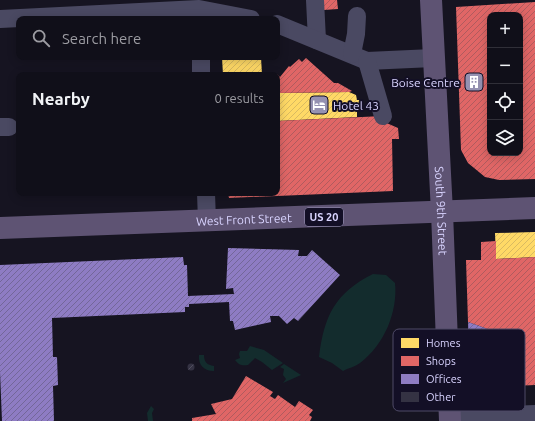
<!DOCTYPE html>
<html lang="en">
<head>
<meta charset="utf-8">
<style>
  :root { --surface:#100f19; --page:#1e1d26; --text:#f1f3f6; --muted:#9c9ca2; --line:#302f38 }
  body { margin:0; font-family:Ubuntu,sans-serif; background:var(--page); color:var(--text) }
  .controls { position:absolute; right:12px; top:12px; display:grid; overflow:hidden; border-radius:8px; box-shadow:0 2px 10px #0003 }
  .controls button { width:36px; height:36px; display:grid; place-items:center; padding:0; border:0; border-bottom:1px solid var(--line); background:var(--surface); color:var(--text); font:20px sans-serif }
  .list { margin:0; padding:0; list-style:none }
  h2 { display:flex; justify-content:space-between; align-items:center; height:52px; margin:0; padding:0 16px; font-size:17px }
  h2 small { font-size:13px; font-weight:400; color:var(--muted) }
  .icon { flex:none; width:22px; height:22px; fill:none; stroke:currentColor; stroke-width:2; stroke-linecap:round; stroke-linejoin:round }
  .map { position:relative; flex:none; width:535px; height:421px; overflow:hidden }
  .search { position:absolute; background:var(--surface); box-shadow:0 2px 10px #0003; left:16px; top:16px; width:264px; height:44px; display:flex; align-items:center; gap:10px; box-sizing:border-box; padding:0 14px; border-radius:8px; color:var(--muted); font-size:15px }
  .panel { position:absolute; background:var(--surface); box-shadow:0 2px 10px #0003; left:16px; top:72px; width:264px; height:124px; border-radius:8px }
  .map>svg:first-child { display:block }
  .grass { fill:#132c2d }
  .homes { fill:url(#homes-hatch) }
  .shops { fill:url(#shops-hatch); fill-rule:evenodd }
  .offices { fill:url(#offices-hatch) }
  .building { fill:url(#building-hatch) }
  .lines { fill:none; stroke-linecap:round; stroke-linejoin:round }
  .minor { stroke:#4a4962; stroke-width:18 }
  .major { stroke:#5e5373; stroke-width:22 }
  .labels { text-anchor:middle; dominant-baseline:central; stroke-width:4; stroke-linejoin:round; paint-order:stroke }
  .shield { fill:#130f26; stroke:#9e99be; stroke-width:1 }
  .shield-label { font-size:11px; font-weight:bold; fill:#d9d4ff }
  .poi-label { font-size:12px; fill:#d9d4ff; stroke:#130f26; text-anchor:end }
  .street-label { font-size:12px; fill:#d9d4ff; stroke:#130f26 }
  .key { fill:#130f26; stroke:#4e4a67; stroke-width:1 }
  .key-label { font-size:11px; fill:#d9d4ff }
</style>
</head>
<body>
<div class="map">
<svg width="535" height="421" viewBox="0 0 535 421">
  <defs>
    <pattern id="homes-hatch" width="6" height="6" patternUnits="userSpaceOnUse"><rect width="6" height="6" fill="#ffd966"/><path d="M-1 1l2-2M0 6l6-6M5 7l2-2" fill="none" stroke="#d9ba61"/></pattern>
    <pattern id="shops-hatch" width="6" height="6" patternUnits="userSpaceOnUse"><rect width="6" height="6" fill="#e06666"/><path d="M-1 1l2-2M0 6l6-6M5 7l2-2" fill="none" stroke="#b05b5e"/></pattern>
    <pattern id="offices-hatch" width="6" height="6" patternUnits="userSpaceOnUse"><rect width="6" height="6" fill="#8e7cc3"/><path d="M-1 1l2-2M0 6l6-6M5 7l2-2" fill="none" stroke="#736799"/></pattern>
    <pattern id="building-hatch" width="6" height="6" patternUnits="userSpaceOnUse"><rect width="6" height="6" fill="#343243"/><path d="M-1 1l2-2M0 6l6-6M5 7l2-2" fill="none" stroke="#514f5f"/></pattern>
  </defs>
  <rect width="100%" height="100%" fill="#161421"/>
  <g class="grass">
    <path d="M373 274 386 275 395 283C398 312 384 345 360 363 355 367 348 368 343 371L332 363 319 357C324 316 335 293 373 274Z"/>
    <path d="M250 346 264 350 283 363 272 370 262 362 255 358 248 365C242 366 239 365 235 360L240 358 239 354 240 351H247Z"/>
    <path d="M199 355H204C204 362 207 365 214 366V371C204 371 198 365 199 355Z"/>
    <path d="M284 364 301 375 283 383 286 379 283 375 284 369 280 367Z"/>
    <path d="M151 406 154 409 152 413 153 421H148L147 413Z"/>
  </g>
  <g class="homes">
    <path d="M222 57H261L262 75H223Z"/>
    <path d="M349 92 356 95 357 100H360L361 110 357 111V117L277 121V93Z"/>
    <path d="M535 232V257L496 259 495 233Z"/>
  </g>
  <g class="shops">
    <path d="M323 0H337L338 9 324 10Z"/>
    <path d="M535 2V179L499 180 485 177 468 163 461 150 456 7ZM490 15H520V153H490Z"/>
    <path d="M306 58 334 83H338L352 91 349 92 277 93V74L280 77 289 66 290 67 299 59 302 62Z"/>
    <path d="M383 116 382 121 398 128 399 139H392L393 191 229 198 228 193H277V121Z"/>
    <path d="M496 241V259L535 257V385L469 388V351L516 348 515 336 502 337 485 328 468 322 466 260H481V242Z"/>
    <path d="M246 376 273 392 270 396 275 399 278 395 295 407 299 401 313 410 309 415 312 417 310 421H192V418L216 414 211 404 232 399Z"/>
  </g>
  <g class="offices">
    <path d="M228 248 299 250 298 256H307L312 250 340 275 298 321 294 318 287 324 279 316H270L271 322 235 330 233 321H230L229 302 189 304V307H185V312L52 318 53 357H57L58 385 53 386 54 421H2L0 372V265L183 257 184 265H187L188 296 234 294 233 288 226 289Z"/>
    <path d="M468 322 485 328 502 337 516 348 469 351Z"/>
  </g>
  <circle class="building" cx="191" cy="367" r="3.5"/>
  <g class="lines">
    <g class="minor">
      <path d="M315 0 317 40"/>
      <path d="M0 19 199 9 251 19"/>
      <path d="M277 24 367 61 433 58"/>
      <path d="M352 54 356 34 357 16"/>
      <path d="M201 57V75"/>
      <path d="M367 61 383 116"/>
      <path d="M0 127H9"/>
      <path d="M206 193 207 221"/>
      <path d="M449 417 535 414"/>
    </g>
    <g class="major">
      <path id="s1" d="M431 0 442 212 450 421"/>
      <path id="s2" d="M0 228 535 208"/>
    </g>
  </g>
  <defs>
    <g id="building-square" transform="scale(1)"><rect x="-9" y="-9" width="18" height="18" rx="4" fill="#9591b1" stroke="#130f26"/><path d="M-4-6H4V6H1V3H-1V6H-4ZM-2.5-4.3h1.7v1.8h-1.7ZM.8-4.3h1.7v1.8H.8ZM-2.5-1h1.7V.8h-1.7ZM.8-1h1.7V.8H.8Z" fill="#fff"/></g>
    <g id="hotel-square" transform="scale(1)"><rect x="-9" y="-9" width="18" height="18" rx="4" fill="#9591b1" stroke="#130f26"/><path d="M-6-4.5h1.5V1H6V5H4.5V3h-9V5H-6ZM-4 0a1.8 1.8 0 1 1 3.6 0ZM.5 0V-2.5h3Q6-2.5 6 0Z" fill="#fff"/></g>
  </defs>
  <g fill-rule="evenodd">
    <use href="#building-square" x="474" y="82"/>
    <use href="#hotel-square" x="319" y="105"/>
  </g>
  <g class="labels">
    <rect class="shield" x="305" y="208" width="38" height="18" rx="3"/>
    <g class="shield-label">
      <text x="324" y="217">US 20</text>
    </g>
    <g class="poi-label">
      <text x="460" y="82">Boise Centre</text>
      <text x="333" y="105" text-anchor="start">Hotel 43</text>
    </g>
    <g class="street-label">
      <text stroke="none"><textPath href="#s1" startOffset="211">South 9th Street</textPath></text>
      <text stroke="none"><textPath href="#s2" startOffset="244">West Front Street</textPath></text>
    </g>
  </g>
  <rect x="393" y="329" width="132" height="82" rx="6" class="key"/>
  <rect x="401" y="338" width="18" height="10" fill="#ffd966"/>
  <rect x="401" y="356" width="18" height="10" fill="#e06666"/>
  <rect x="401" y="374" width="18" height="10" fill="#8e7cc3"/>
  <rect x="401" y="392" width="18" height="10" fill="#343243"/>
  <g class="key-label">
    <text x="426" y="347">Homes</text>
    <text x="426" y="365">Shops</text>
    <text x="426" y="383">Offices</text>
    <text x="426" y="401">Other</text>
  </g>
</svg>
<div class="controls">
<button>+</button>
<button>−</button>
<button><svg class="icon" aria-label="locate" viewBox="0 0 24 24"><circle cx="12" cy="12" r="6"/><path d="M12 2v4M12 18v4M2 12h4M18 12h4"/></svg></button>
<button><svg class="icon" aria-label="layers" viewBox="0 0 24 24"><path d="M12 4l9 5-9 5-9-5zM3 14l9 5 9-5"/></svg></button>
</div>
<div class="search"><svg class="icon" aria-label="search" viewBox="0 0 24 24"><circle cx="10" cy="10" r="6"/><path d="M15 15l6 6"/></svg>Search here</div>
<section class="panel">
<h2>Nearby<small>0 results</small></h2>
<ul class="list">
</ul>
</section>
</div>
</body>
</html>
